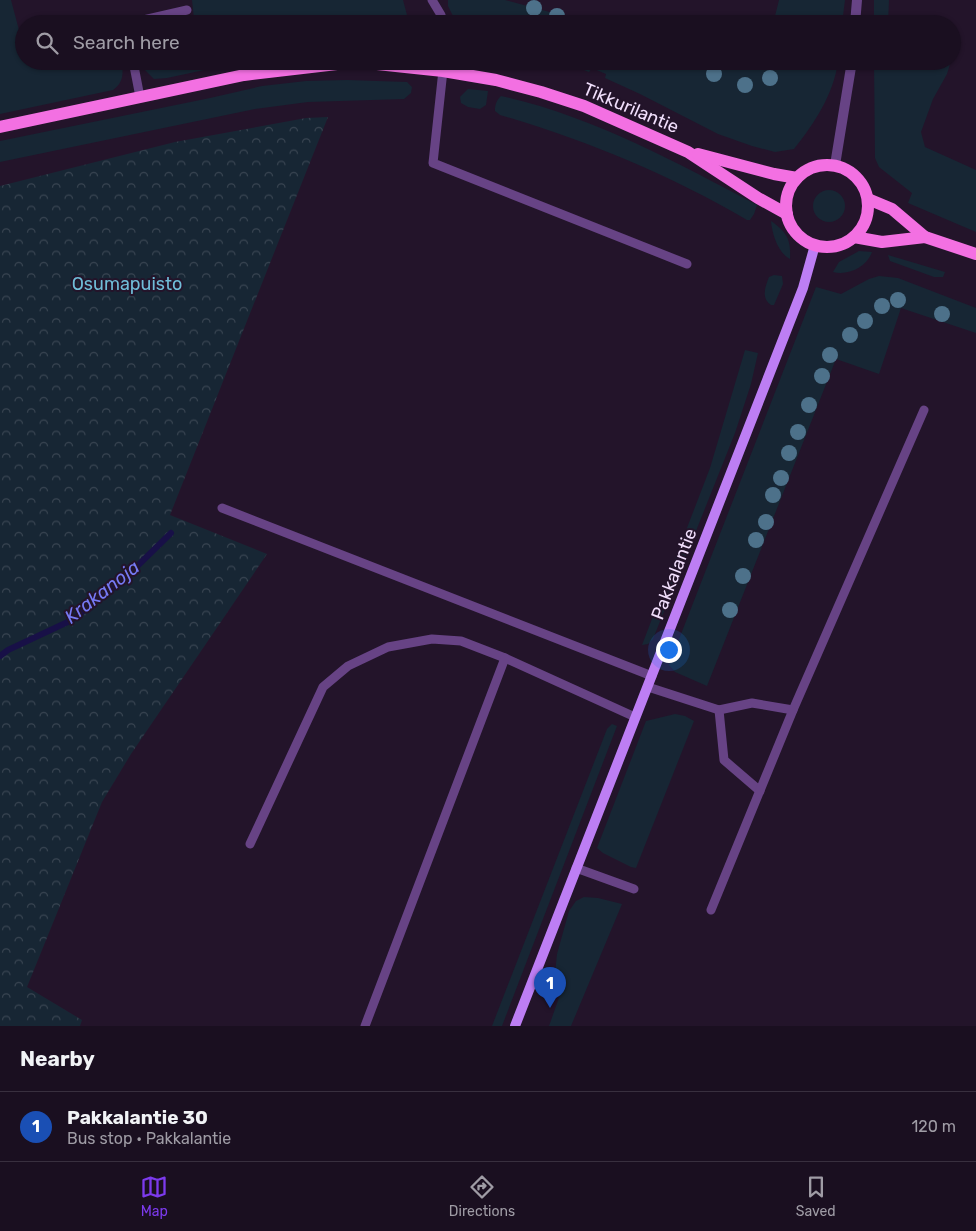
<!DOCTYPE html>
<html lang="en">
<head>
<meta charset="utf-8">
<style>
  :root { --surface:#1a0f20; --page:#231829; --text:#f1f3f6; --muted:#9f9ca5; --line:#382f3e; --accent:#7c3aed }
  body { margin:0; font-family:Rubik,sans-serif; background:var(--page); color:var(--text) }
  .you { position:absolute; left:668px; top:649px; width:18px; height:18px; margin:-12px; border:4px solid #fff; border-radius:50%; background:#1a73e8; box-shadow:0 0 0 8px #1a73e833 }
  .badge { display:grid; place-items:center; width:32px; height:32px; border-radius:50%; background:var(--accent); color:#fff; font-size:16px; font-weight:700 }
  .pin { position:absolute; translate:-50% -41px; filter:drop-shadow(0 1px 2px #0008) }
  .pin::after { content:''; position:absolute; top:26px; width:18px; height:15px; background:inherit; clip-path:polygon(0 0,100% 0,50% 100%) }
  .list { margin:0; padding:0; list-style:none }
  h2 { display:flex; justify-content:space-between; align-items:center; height:65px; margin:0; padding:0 20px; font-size:21px }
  h2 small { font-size:16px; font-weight:400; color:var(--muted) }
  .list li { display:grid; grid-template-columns:32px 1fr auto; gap:15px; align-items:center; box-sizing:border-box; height:70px; padding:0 20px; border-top:1px solid var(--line) }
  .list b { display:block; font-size:19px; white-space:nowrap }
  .list p { margin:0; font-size:16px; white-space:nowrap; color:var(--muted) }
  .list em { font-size:16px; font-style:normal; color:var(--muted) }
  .icon { flex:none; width:28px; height:28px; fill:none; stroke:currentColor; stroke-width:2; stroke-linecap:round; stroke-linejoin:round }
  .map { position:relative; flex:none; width:976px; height:1026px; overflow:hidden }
  .search { position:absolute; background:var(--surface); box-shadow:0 1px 4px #0004; left:15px; right:15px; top:15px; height:55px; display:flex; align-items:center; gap:12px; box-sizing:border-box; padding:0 18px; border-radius:28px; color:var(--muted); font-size:19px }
  .sheet { height:135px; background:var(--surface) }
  nav { display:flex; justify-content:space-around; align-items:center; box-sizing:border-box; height:70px; border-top:1px solid var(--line); background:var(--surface); font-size:14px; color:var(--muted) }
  nav a { display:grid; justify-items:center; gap:2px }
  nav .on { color:var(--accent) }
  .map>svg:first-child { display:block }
  .green { fill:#172634 }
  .forest { fill:url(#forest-crowns) }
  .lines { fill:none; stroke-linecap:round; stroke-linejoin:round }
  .stream { stroke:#181047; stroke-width:6 }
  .service { stroke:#674385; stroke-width:9 }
  .minor { stroke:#674385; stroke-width:10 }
  .secondary { stroke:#bd7ef4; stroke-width:10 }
  .primary { stroke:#f370e2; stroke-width:12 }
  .tree { fill:#4d718a }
  .labels { text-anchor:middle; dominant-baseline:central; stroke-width:4; stroke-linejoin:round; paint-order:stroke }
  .street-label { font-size:18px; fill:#f1dffc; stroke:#23142a }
  .park-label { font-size:18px; fill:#70bdd8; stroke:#23142a }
  .water-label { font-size:19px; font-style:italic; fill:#767af4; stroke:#23142a }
</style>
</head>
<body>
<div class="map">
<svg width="976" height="1026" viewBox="0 0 976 1026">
  <defs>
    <pattern id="forest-crowns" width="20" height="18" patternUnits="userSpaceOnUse" patternTransform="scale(1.25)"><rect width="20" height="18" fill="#172634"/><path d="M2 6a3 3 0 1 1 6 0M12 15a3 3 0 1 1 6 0" fill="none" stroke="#394552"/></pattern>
  </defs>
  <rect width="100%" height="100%" fill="#23142a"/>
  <g class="green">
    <path d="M0 0H11L19 30 24 29V38L22 39 24 61H122C123 74 124 82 113 90L0 114Z"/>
    <path d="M192 0H403L407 15 417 24H169L194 19Z"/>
    <path d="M448 0H505L594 24H457L448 6Z"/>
    <path d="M779 0H845L842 24H773Z"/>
    <path d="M874 0H889L888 24H874Z"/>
    <path d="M144 61H246L167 78 154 79 145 70Z"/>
    <path d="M531 61H725L742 66 758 67 765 61H838C834 94 814 124 794 149L775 152 752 146 718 134 640 94 605 78 606 74 592 68 589 72 579 68Z"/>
    <path d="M874 61H947L950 64 947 74 933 99 921 132 925 147 976 170V232L908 203 912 193 879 167 875 158Z"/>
    <path d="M347 80 407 82 412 87 411 93 404 99 308 102 255 109 0 162V141L210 98 262 86 306 81Z"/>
    <path d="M468 89 488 91 486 105 480 109 468 107 461 103 460 97Z"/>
    <path d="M501 96C592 116 675 162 757 205L754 214 750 220H747C670 175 586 140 500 115L495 111C495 105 496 101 501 96Z"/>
    <circle cx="829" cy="206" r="16"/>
    <path d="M771 221C787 232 791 240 790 259 778 253 772 234 771 221Z"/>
    <path d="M859 251 872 252C867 267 848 276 833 272L839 262Z"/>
    <path d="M888 255 945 272 943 277H934L890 261Z"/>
    <path d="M774 275 782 276 783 284 774 305H771C761 298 765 287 769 277Z"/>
    <path d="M879 276 898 278 976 308V333L901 308 879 374 836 359 707 686 675 672 669 665 816 287 841 294 869 279Z"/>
    <path d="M745 350 758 353 751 384 735 433 653 639 648 644 642 645 710 468Z"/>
    <path d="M675 714 685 716 694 721 636 868 631 867 603 853 597 848 646 721Z"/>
    <path d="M612 724 617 726 502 1026H492L607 729Z"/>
    <path d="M584 897 598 898 622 904 571 1026H549L561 992 555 974 557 954 569 911 576 901Z"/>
  </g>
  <path class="forest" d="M328 117 170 515 267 554 131 754 102 802 27 987 82 1020 80 1026H0V186L175 142 306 118Z"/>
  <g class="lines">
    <path class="stream" d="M0 656 8 650 72 620 121 582 171 533"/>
    <g class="service">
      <path d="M432 0 441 15 443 24"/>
      <path d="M126 24 187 10"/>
      <path d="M133 61 140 97"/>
      <path d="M444 61 433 163 687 264"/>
      <path d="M222 508 652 676"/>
      <path d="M648 687 719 710 752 703 793 710"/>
      <path d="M719 710 724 760 760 791"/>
      <path d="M250 844 323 687 348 666 388 647 432 639 461 641 505 658 635 717"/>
      <path d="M576 868 634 889"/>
      <path d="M711 910 793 710 924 410"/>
      <path d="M365 1026 505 658"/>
    </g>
    <g class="minor">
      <path d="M855 24 857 0"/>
      <path d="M835 165 852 61"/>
    </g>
    <path class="secondary" d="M515 1026 803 288 815 245"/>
    <g class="primary">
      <path d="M0 127 244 75 337 64H377L443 71 496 80 541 92 584 106 688 152 758 198 787 214"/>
      <path d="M698 154 774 174 797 178"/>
      <circle cx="827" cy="206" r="41"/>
      <path d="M868 199 892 209 925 237 976 254"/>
      <path d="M854 237 882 242 925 237"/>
    </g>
  </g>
  <g class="tree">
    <circle cx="534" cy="8" r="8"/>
    <circle cx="557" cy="16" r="8"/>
    <circle cx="714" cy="74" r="8"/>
    <circle cx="770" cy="78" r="8"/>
    <circle cx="745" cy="85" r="8"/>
    <circle cx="898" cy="300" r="8"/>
    <circle cx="882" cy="306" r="8"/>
    <circle cx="942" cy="314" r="8"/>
    <circle cx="865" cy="321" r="8"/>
    <circle cx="850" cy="335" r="8"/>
    <circle cx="830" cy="355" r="8"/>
    <circle cx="822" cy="376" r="8"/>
    <circle cx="809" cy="405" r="8"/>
    <circle cx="798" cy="432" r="8"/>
    <circle cx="789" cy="453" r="8"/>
    <circle cx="781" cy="478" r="8"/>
    <circle cx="773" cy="495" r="8"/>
    <circle cx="766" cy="522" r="8"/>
    <circle cx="756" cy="540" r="8"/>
    <circle cx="743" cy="576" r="8"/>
    <circle cx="730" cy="610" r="8"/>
  </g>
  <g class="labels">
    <g class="street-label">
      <text transform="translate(631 108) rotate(23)">Tikkurilantie</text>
      <text transform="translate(674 574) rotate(-69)">Pakkalantie</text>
    </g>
    <g class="park-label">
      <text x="127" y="284">Osumapuisto</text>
    </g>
    <g class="water-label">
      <text transform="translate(102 592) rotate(-38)">Krakanoja</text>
    </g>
  </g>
</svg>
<div class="you"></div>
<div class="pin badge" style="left:550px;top:1008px;background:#1a4fb4">1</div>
<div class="search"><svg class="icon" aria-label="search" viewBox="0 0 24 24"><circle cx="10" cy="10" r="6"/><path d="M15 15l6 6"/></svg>Search here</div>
</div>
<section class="sheet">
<h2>Nearby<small></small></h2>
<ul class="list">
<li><span class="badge" style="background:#1a4fb4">1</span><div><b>Pakkalantie 30</b><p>Bus stop · Pakkalantie</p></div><em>120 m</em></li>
</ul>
</section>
<nav>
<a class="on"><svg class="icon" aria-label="map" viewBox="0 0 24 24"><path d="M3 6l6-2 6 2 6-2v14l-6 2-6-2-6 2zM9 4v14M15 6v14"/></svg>Map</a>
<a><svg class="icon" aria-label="directions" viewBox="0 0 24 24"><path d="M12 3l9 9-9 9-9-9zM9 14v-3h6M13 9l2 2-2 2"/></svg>Directions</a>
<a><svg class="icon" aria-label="saved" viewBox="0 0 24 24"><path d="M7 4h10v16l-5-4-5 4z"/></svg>Saved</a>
</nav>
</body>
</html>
